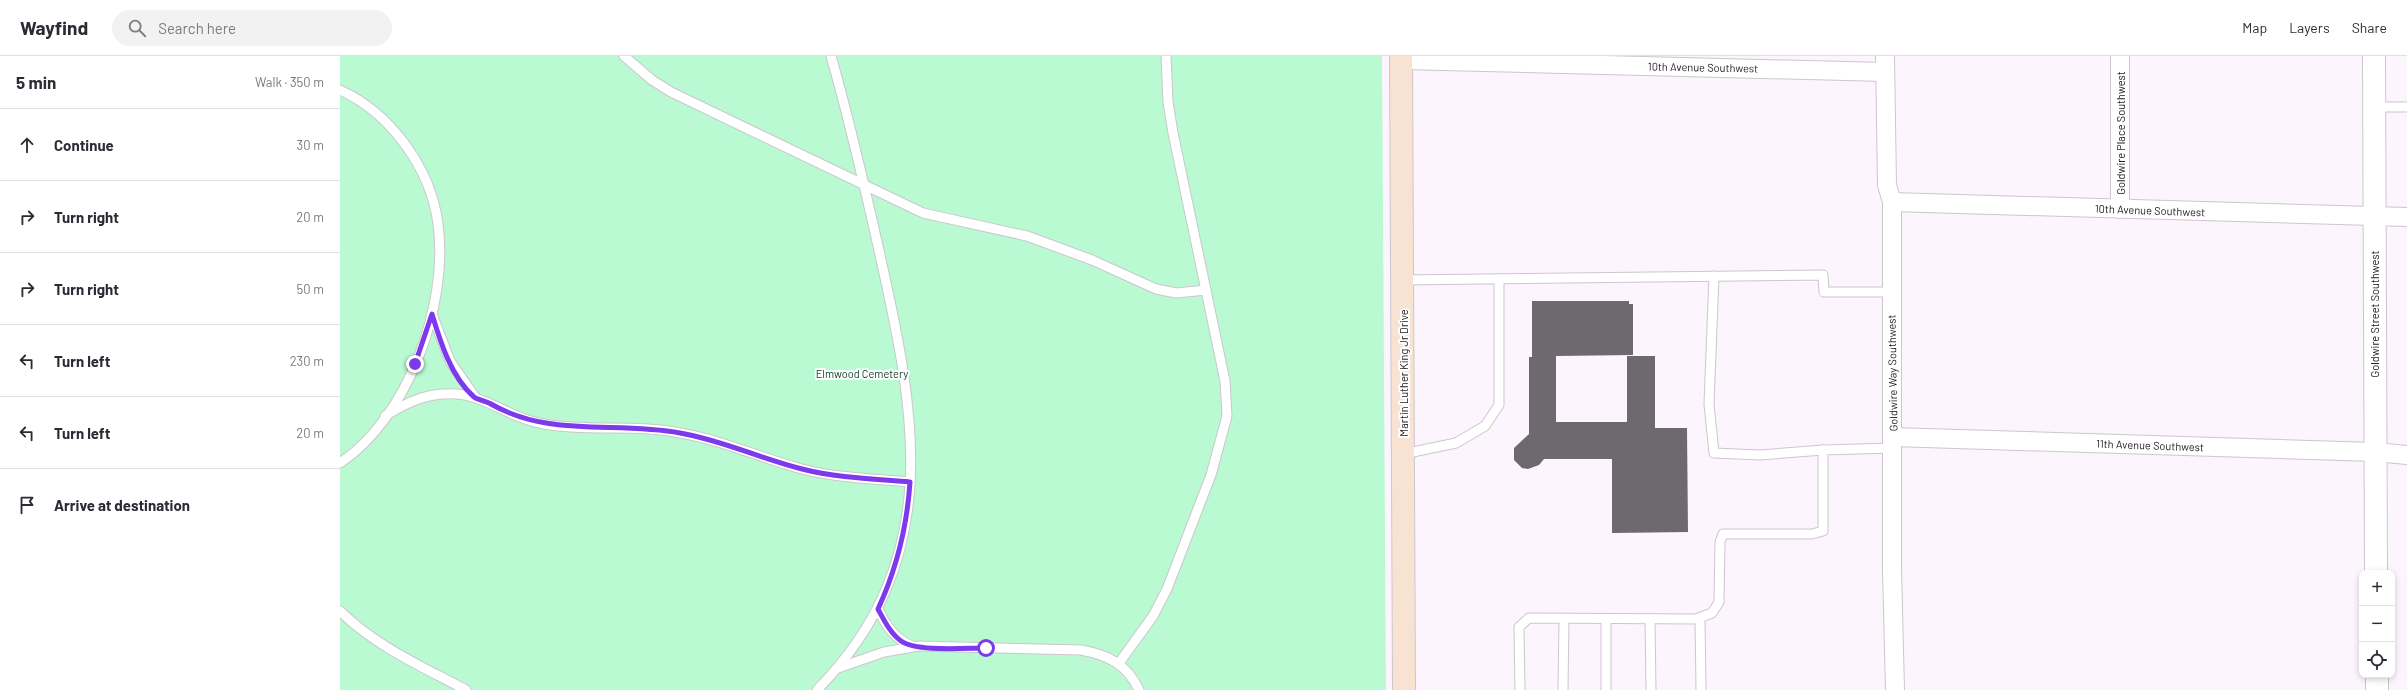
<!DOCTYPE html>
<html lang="en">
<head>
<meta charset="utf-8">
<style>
  :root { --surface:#fff; --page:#f2f2f3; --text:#2b2b33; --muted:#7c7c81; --line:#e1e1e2 }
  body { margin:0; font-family:Barlow,sans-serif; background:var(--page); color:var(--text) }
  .controls { position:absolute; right:12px; bottom:12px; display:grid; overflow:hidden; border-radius:8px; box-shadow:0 2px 6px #0003 }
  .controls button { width:36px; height:36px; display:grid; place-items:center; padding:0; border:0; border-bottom:1px solid var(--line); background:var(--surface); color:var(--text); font:20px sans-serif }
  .stop { position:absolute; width:12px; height:12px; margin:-9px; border:3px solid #7c3aed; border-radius:50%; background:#fff }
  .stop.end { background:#7c3aed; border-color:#fff; box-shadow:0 1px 4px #0008 }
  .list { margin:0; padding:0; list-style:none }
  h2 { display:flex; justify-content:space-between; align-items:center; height:52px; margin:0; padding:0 16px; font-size:17px }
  h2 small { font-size:13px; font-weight:400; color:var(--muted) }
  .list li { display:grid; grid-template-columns:26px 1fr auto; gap:12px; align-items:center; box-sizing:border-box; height:72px; padding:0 16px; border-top:1px solid var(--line) }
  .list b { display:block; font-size:15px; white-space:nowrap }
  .list em { font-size:13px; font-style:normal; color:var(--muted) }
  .icon { flex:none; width:22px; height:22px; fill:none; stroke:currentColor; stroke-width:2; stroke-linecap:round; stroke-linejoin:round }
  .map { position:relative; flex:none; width:2067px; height:634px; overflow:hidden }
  header { display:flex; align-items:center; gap:24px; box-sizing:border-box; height:56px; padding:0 20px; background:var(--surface); border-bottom:1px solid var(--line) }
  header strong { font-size:19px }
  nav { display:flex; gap:22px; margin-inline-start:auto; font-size:14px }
  .search { width:280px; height:36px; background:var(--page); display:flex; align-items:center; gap:10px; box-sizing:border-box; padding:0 14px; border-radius:22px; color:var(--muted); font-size:15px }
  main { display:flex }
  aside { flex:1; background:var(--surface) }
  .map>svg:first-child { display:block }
  .green { fill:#b9fad2 }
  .building { fill:#6e686f }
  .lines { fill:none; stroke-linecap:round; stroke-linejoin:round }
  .service-casing { stroke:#cdc6ce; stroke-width:11 }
  .minor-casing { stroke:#cdc6ce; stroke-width:20 }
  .tertiary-casing { stroke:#cdc6ce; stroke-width:24 }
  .secondary-casing { stroke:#cdc6ce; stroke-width:24 }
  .service { stroke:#fff; stroke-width:9 }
  .minor { stroke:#fff; stroke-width:18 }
  .tertiary { stroke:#fff; stroke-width:22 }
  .secondary { stroke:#f8e2d1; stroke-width:22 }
  .route { stroke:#7c3aed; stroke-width:5 }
  .labels { text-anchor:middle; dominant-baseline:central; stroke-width:4; stroke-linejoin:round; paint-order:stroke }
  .street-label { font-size:11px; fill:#1e1b1e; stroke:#fff }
  .park-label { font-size:11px; fill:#13442b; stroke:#fff }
</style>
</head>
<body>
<header>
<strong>Wayfind</strong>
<div class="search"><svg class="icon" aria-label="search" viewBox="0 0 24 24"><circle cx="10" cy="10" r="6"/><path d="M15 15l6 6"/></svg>Search here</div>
<nav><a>Map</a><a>Layers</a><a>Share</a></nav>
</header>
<main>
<aside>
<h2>5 min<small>Walk · 350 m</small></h2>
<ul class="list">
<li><svg class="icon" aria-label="ahead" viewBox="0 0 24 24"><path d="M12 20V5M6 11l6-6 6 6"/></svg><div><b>Continue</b></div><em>30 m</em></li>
<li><svg class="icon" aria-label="right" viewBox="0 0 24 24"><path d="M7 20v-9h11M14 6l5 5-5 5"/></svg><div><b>Turn right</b></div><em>20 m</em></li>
<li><svg class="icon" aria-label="right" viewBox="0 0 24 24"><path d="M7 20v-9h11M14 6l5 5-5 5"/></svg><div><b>Turn right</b></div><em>50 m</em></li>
<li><svg class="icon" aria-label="left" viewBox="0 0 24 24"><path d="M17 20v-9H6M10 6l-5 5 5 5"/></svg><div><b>Turn left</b></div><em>230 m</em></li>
<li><svg class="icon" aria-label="left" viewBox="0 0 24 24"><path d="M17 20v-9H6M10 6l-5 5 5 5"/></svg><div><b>Turn left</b></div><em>20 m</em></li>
<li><svg class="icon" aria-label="arrive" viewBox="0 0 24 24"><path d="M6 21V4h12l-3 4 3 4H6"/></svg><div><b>Arrive at destination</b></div></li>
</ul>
</aside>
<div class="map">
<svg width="2067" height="634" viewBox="0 0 2067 634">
  <rect width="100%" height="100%" fill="#fcf5fd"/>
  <path class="green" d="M0 0H1042L1046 634H0Z"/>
  <path class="building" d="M1192 245H1289V248H1293V299L1216 300V366H1287V300H1315V372H1347L1348 476 1272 477V403H1204L1199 409 1188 413 1182 412 1174 404V392L1189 378V301H1192Z"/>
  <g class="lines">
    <g class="service-casing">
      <g id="service">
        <path d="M284 0 312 24 331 36 583 157 687 180 752 204 816 233 836 237 866 234"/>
        <path d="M0 34C51 57 91 113 98 168 109 248 68 362 0 407"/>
        <path d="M2036 51H2067"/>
        <path d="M1374 220 1369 348 1374 397 1420 399 1483 394"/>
        <path d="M1062 224 1483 219 1484 236H1552"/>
        <path d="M92 258 110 305 135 341"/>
        <path d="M45 360C67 346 89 336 116 338 147 340 171 363 204 368 249 376 295 368 340 377 382 384 421 402 462 413 497 422 534 423 570 426"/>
        <path d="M1063 398 1116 387 1145 370 1159 349V223"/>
        <path d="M538 553C546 570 555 583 572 590"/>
        <path d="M0 555C35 590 83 611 126 634"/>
        <path d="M1360 562 1361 634"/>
        <path d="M1310 563 1311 634"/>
        <path d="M779 607 813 560 827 533 871 419 887 360 885 325 833 77 828 46 826 0"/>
        <path d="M498 612 544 596 579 590 741 594C768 599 787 608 799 634"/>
        <path d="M477 634C605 504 576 360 540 199 525 132 510 66 491 0"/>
        <path d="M1180 634 1179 571 1189 562 1356 563 1372 557 1379 546 1380 486 1383 478H1472L1483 475V394L1553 392"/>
        <path d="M1223 634 1224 563"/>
        <path d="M1266 634V563"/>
      </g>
    </g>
    <g class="minor-casing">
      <g id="minor">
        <path d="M1545 0 1547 129 1552 146V513L1555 634"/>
        <path d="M1780 0V153"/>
        <path d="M1061 4 1545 16"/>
        <path d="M1552 146 2067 161"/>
        <path d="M1553 381 2036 396 2067 399"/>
      </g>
    </g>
    <g class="tertiary-casing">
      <g id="tertiary">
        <path d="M2034 0 2036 517"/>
        <path d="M2037 619V634"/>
      </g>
    </g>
    <g class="secondary-casing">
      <path id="secondary" d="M1061 0 1064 634"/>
    </g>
    <use href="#service" class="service"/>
    <use href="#minor" class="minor"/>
    <use href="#tertiary" class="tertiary"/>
    <use href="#secondary" class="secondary"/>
  </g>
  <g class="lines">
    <path class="route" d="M75 308 92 258C100 285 111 321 134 341 138 344 146 345 151 348 210 382 276 365 340 377 382 384 421 403 462 413 497 422 534 423 570 426 567 471 557 512 538 553 544 564 550 577 561 585 576 596 625 592 646 592"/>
  </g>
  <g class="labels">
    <g class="street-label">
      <text transform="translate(1363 11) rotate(1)">10th Avenue Southwest</text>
      <text transform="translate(1780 77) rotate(-90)">Goldwire Place Southwest</text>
      <text transform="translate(1810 154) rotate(2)">10th Avenue Southwest</text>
      <text transform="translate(2034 258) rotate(-90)">Goldwire Street Southwest</text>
      <text transform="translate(1063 317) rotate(-90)">Martin Luther King Jr Drive</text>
      <text transform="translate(1552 317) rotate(-91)">Goldwire Way Southwest</text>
      <text transform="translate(1810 389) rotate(2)">11th Avenue Southwest</text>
    </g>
    <g class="park-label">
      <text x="522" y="317">Elmwood Cemetery</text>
    </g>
  </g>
</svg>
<div class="controls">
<button>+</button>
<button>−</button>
<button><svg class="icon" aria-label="locate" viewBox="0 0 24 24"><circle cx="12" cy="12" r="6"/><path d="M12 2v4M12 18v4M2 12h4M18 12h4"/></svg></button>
</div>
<div class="stop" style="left:646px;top:592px"></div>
<div class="stop end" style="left:75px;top:308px"></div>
</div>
</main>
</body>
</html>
